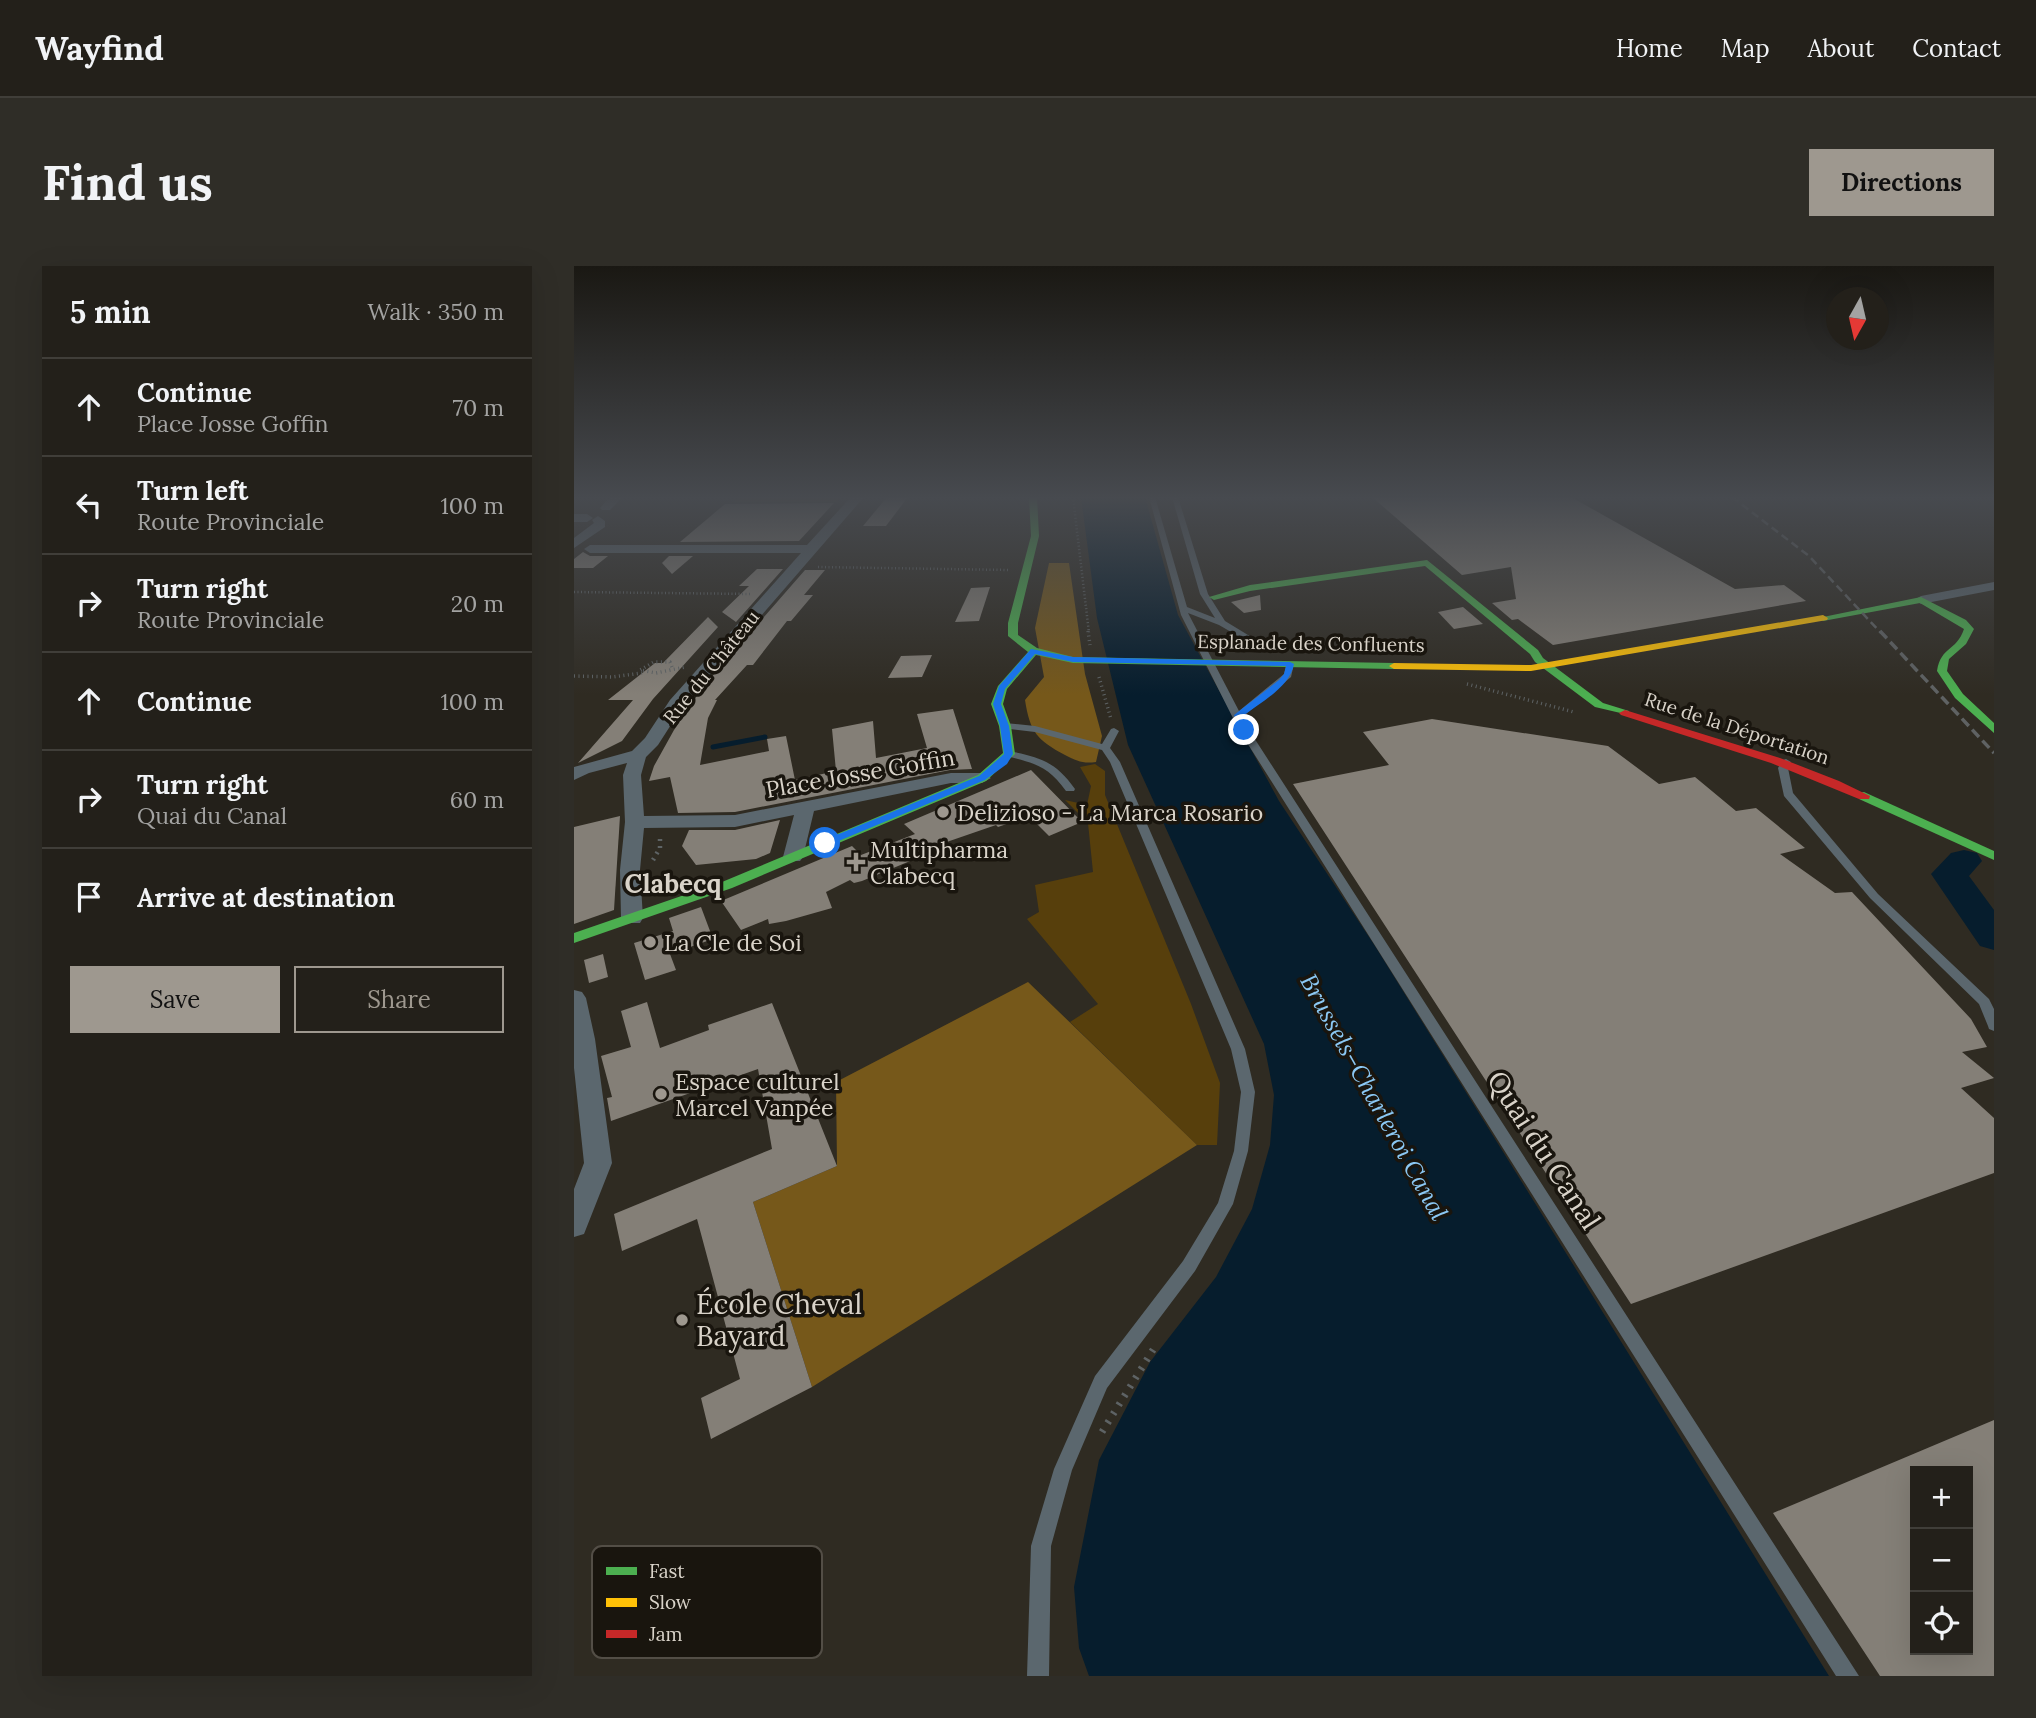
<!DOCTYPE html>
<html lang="en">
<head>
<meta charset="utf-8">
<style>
  :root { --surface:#23201a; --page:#2f2d27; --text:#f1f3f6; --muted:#a3a3a2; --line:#403e39; --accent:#9e988f }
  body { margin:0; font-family:Lora,serif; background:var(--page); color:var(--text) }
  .controls { position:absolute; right:21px; bottom:21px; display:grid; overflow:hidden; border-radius:0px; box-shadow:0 7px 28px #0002 }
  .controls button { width:63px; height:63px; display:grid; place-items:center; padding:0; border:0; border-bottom:2px solid var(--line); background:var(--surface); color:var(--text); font:35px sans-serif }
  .compass { position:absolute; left:1252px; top:21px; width:63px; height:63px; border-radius:50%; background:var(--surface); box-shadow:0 7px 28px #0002; rotate:188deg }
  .stop { position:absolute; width:21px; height:21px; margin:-16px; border:5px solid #1a73e8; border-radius:50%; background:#fff }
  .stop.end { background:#1a73e8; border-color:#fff; box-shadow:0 2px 7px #0008 }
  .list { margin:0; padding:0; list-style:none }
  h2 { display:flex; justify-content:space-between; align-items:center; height:91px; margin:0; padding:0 28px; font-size:30px }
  h2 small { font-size:23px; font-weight:400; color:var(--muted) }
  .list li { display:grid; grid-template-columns:46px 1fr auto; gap:21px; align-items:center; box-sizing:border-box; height:98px; padding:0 28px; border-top:2px solid var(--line) }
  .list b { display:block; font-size:26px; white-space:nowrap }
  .list p { margin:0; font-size:23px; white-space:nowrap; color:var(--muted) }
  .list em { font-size:23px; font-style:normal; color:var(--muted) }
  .actions { display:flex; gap:14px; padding:21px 28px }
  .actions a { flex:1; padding:16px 0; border:2px solid var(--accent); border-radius:0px; text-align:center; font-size:24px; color:var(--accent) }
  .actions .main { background:var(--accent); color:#111 }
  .icon { flex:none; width:38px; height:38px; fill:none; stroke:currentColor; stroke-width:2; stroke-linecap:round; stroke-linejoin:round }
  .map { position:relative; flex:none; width:1420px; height:1410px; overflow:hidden; border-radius:0px }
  header { display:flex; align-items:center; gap:42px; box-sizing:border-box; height:98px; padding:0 35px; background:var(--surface); border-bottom:2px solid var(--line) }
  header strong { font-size:33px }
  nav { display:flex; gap:38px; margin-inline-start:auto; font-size:24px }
  .intro { display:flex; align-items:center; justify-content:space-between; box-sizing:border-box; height:168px; padding:0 42px }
  h1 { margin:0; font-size:49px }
  .button { padding:18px 32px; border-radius:0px; background:var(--accent); color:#111; font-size:24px; font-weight:700 }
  main { display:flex; gap:42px; padding:0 42px }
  aside { flex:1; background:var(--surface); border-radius:0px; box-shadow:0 7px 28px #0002 }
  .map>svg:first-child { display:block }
  .green { fill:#573f0c }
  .forest { fill:#76581a }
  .water { fill:#061d2d }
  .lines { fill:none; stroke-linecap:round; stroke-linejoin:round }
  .stream { stroke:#061d2d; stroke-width:5 }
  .river { fill:#061d2d; fill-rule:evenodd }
  .building { fill:#847f77; fill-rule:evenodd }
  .path-far3 { stroke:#5e6365; stroke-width:2.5; stroke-dasharray:1 2.5; stroke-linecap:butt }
  .path-far2 { stroke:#5e6365; stroke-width:3.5; stroke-dasharray:1 3.5; stroke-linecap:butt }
  .path-far1 { stroke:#5e6365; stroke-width:4.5; stroke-dasharray:2 5; stroke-linecap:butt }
  .path { stroke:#5e6365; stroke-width:7; stroke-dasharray:2.5 8; stroke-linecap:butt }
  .lane { fill:#5b676e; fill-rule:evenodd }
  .street { fill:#5b676e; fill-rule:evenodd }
  .fast { fill:#4caf50; fill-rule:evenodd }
  .slow { fill:#ffc107; fill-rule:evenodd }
  .jam { fill:#c62828; fill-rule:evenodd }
  .rail-far1 { stroke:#5f6263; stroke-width:2.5; stroke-dasharray:8 4.5; stroke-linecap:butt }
  .rail { stroke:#5f6263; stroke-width:3.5; stroke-dasharray:10 5; stroke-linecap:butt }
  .route { fill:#1a73e8 }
  .poi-dot { fill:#9e988f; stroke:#19150e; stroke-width:2.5 }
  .labels { text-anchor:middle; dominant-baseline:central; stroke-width:7; stroke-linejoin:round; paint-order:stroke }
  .far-street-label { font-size:19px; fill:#d9d3c9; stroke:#19150e }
  .street-label { font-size:23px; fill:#d9d3c9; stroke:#19150e }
  .poi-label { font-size:23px; fill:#d9d3c9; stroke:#19150e; text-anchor:start }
  .water-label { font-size:24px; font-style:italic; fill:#8bc8f4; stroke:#19150e }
  .quarter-label { font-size:26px; font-weight:bold; fill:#d9d3c9; stroke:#19150e }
  .near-street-label { font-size:28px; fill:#d9d3c9; stroke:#19150e }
  .near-poi-label { font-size:28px; fill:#d9d3c9; stroke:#19150e; text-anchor:start }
  .key { fill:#19150e; stroke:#534e46; stroke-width:2 }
  .key-label { font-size:19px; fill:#d9d3c9 }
</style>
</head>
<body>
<header>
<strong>Wayfind</strong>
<nav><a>Home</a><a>Map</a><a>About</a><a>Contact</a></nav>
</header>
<div class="intro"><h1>Find us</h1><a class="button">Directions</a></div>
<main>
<aside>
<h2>5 min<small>Walk · 350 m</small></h2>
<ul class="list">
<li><svg class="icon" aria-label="ahead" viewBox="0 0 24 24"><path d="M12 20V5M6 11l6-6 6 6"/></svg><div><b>Continue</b><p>Place Josse Goffin</p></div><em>70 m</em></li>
<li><svg class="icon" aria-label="left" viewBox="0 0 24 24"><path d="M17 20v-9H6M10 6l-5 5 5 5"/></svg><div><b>Turn left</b><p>Route Provinciale</p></div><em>100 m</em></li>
<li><svg class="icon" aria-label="right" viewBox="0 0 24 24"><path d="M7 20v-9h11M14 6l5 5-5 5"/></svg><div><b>Turn right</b><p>Route Provinciale</p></div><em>20 m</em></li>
<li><svg class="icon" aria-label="ahead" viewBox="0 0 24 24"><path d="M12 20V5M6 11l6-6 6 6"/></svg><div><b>Continue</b></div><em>100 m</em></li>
<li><svg class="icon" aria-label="right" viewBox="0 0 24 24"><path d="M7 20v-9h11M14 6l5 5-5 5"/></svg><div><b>Turn right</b><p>Quai du Canal</p></div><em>60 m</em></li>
<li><svg class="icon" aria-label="arrive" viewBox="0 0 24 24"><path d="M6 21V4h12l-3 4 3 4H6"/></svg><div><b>Arrive at destination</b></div></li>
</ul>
<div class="actions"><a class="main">Save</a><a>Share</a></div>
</aside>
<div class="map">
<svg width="1420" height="1410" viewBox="0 0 1420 1410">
  <rect width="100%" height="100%" fill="#2f2b22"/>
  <g class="green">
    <path d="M165 231H267L263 236H159Z"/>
    <path d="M521 498 531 505V529L617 738 646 817 643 879H623L496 756 524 738 453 653 465 646 461 619 519 606 514 557 491 534 513 539 517 520 506 501Z"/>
  </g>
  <g class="forest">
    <path d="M475 297H495L511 408 528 470 522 496C509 498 503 495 491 489 463 474 456 466 451 434L470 411 461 362Z"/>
    <path d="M454 716 623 879 238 1121 179 936 263 900 262 816Z"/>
  </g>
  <path class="water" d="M507 231H571L604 349 705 535 801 680 1255 1410H515L505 1382 500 1321 525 1194 576 1096 642 1011 678 943 696 879 700 829 690 778 554 479 523 352Z"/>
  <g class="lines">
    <path class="stream" d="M139 481 191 471"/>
    <path class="river" d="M1390 584 1403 587 1408 595 1395 610 1420 644V684L1406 680 1357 608 1377 587Z"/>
  </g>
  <g class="building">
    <path d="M313 231H334L312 260H289Z"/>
    <path d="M798 231H997L1161 323 1210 319 1232 335 979 379 944 353 938 354 918 337 942 333 937 301 888 309Z"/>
    <path d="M260 237 225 275 106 276 151 238Z"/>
    <path d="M9 286 16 290H34L19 302H0V293Z"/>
    <path d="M95 290H119L98 308 88 297Z"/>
    <path d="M183 303H209L162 356 148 346 175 320H165Z"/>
    <path d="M231 304H251L230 329H239L217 355H213L179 399H173L141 434H143L134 452 126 499 195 485 193 473 212 470 221 514 262 505 258 463 299 455 302 492 353 482 343 448 379 443 398 503 376 504 161 546 104 547 96 511 75 515 80 500 100 464 128 422Z"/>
    <path d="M416 321 405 355 381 356 397 322Z"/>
    <path d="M686 329 687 344 670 347 657 336Z"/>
    <path d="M889 341 909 358 880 363 864 346Z"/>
    <path d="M134 351 144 361 79 433 48 475 4 497 59 434H34L81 397H89Z"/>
    <path d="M358 389 348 411 314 412 327 390Z"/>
    <path d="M858 453 1034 480 1085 518 1121 511 1162 545 1182 542 1231 582 1206 588 1261 627 1278 626 1397 753 1413 781 1388 786 1420 812 1387 822 1420 852V907L1057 1038 719 518 815 499 789 466Z"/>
    <path d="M457 504 508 556 475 570 455 550 424 561 422 559 364 579 367 581 365 583 288 615 280 617 276 614 252 626 258 642 212 655 195 658 194 653 167 664 147 635 278 580 287 589 341 568 330 558Z"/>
    <path d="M46 550 40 644 0 658V561Z"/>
    <path d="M206 554 196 587 182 593 122 599 108 580 115 564H161Z"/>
    <path d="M127 641 139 673 96 688 102 704 71 714 60 677 99 665 95 652Z"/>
    <path d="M29 688 34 711 15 717 10 694Z"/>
    <path d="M73 736 86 782 135 764 134 759 198 737 263 900 179 936 238 1121 137 1173 127 1132 166 1113 123 953 48 985 40 948 198 883 184 803 37 855 33 832 38 831 27 790 57 781 47 745Z"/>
    <path d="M1420 1154V1410H1306L1199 1247ZM1341 1205H1394V1384H1341Z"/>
  </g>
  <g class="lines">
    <g class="path-far3">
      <path d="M499 231 515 367"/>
      <path d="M244 301 435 304"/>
      <path d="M0 326 178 328"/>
    </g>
    <g class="path-far2">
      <path d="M514 365 516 379"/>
      <path d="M98 401 96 396H80L66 404 82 407 111 401"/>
      <path d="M0 410 38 411 68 407"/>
      <path d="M525 411 537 453"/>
      <path d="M893 418 1000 446"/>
    </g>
    <path class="path-far1" d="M79 594 86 582V570"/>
    <path class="path" d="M528 1166 582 1079"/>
    <g class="lane">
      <path d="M575 231H581L613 341 641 352 626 328 598 231H604L634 328 651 355 697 383 690 385 645 359 614 347 665 445 710 408 713 396 720 398 717 411 668 451 675 464 1285 1410H1262L665 464 607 349Z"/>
      <path d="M431 457 461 460 528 478 537 463 540 462 545 465 536 482 546 496 671 783 681 826 674 885 659 938 621 1005 533 1122 498 1204 477 1280 475 1410H453L457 1280 480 1203 521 1110 609 995 644 937 660 885 667 826 657 783 536 496 528 484 461 466 428 462V458Z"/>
      <path d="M435 485C466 491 482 496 501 523L500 525H492C474 500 461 497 432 490V486Z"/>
      <path d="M1212 493 1217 496 1214 502 1219 527 1304 628 1415 733 1420 743V765L1415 763 1414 760 1405 738 1296 632 1210 530 1204 502 1209 494Z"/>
    </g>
    <g class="street">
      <path d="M36 231H49L36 244H28L26 242Z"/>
      <path d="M277 231H290L109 440 84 479 72 491 67 509 70 550 161 549 377 507H408L417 512 408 517H377L240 545 229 591 226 595H212L209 591 220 549 161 561 70 562 66 604 69 652 66 657H50L47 652 46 604 51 556 49 509 53 497 15 507 0 514V501L58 485 71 472 96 434 227 287H16L10 283 16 279H233Z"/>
      <path d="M0 248H13L19 252 13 256H0Z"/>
      <path d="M24 250 31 255V261L0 282V272L20 257 18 254Z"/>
      <path d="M1420 316V324L1347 338 1340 334 1347 330Z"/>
      <path d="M0 724 8 726 12 732 21 773 38 897 10 968 0 971V923L10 897 0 802Z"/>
    </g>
    <g class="fast">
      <path d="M455 231H463L465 270 444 357V369L463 382 499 391 820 397 825 400 820 403 499 397 462 389 433 423 429 438 437 460 441 488 412 515 158 622 0 677V667L148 616 404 509 429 487 425 460 417 438 424 420 454 386 434 370V357L457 270Z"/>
      <path d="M853 294 964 384 969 392 1029 437 1055 445V449L1021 441 961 396 956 388 851 300 676 325 640 334 635 331 676 319Z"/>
      <path d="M1347 331 1392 354 1400 363 1392 378 1375 393 1373 405 1389 428 1420 457V467L1381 432 1363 405C1367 380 1382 386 1390 363L1346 337 1249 355 1244 352Z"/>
      <path d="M1290 526 1420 585V594L1285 533V527Z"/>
    </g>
    <path class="slow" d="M1249 349 1254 352 1253 354 957 405 820 403 815 400 820 397 957 399Z"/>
    <path class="jam" d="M1051 444 1206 492 1265 515 1296 530 1295 533H1285L1197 497 1047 449 1045 447Z"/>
    <path class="rail-far1" d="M1158 231 1235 290 1307 367"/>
    <path class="rail" d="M1306 365 1420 487"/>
  </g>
  <linearGradient id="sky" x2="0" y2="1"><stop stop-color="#1a1813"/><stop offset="0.54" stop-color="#474a4f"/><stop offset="1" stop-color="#474a4f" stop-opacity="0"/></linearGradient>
  <rect width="1420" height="429" fill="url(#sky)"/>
  <path class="route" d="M457 383 499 391 716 396 720 398C716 421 687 436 669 450L675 464 670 466 666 464 660 449 705 414 710 408 712 400 499 396 461 388 431 423 427 438 435 460 439 488 433 498 411 514 255 579H248V575L405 510 430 488 426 460 419 438 425 420Z"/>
  <g class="poi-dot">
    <circle cx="369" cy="546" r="7"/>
    <path d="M278.5 585.5h7v7h7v7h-7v7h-7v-7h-7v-7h7z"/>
    <circle cx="76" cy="676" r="7"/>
    <circle cx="87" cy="828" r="7"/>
    <circle cx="108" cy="1054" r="7"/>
  </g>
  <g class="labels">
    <g class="far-street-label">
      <text transform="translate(737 377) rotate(1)">Esplanade des Confluents</text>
      <text transform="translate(137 401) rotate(-51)">Rue du Château</text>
      <text transform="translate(1163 462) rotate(18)">Rue de la Déportation</text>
    </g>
    <g class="street-label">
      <text transform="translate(286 507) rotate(-10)">Place Josse Goffin</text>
    </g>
    <g class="poi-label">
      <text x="383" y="546">Delizioso - La Marca Rosario</text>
      <text x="296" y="583">Multipharma<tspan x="296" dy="26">Clabecq</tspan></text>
      <text x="90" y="676">La Cle de Soi</text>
      <text x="101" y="815">Espace culturel<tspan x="101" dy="26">Marcel Vanpée</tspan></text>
    </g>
    <g class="water-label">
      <text transform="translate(800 831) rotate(61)">Brussels–Charleroi Canal</text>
    </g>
    <g class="quarter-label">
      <text x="99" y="617">Clabecq</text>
    </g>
    <g class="near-street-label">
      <text transform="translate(970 884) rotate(57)">Quai du Canal</text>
    </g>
    <g class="near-poi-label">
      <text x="122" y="1038">École Cheval<tspan x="122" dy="32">Bayard</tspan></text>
    </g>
  </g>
  <rect x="18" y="1280" width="230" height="112" rx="10" class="key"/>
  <rect x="32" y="1301" width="31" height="8" fill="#4caf50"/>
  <rect x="32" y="1332" width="31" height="9" fill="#ffc107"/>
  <rect x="32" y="1364" width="31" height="8" fill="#c62828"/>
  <g class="key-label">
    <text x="75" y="1312">Fast</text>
    <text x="75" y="1343">Slow</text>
    <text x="75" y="1375">Jam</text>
  </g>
</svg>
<div class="controls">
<button>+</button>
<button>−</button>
<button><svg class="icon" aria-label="locate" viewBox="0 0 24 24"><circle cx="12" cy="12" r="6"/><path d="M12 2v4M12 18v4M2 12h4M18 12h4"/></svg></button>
</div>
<svg class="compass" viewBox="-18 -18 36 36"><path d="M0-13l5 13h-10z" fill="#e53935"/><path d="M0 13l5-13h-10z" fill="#a3a3a2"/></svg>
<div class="stop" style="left:251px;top:577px"></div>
<div class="stop end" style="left:670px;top:464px"></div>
</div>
</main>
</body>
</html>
